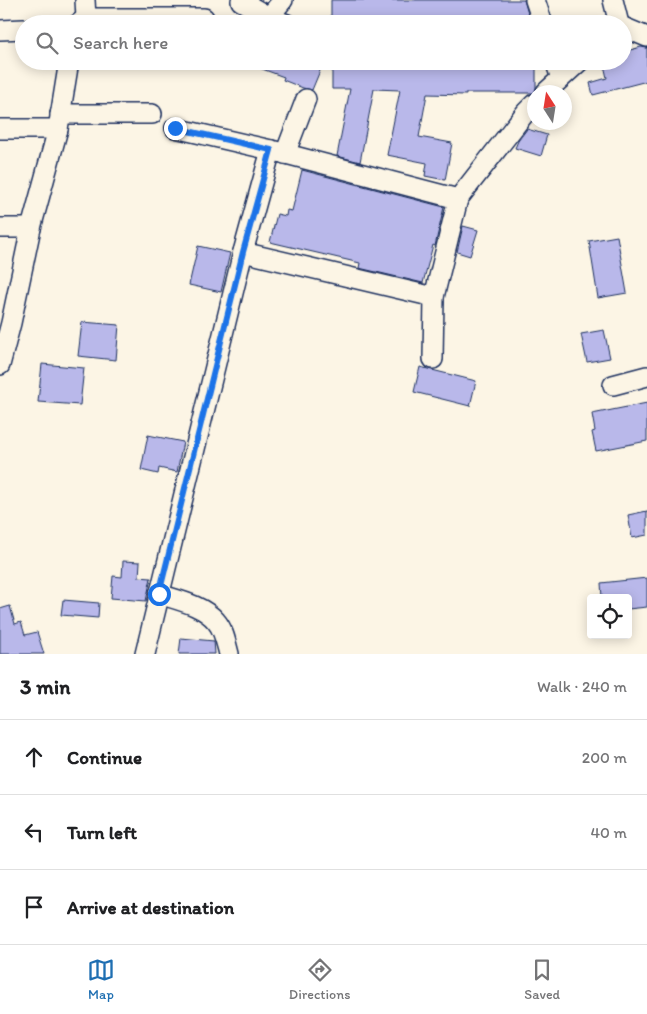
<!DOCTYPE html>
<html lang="en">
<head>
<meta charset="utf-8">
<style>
  :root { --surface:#fff; --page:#f6f6f6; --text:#202124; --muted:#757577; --line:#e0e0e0; --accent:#1f6fb2 }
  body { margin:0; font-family:Itim,sans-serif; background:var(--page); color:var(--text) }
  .controls { position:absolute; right:15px; bottom:15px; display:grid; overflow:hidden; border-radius:5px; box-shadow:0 2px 12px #0003 }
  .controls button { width:45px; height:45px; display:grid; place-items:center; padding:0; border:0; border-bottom:1px solid var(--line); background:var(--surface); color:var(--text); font:25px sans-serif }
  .compass { position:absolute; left:527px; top:85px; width:45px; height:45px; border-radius:50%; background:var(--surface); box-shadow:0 2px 12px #0003; rotate:348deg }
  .stop { position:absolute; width:15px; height:15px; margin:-11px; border:4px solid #1a73e8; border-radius:50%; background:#fff }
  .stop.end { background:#1a73e8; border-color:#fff; box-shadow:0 1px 5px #0008 }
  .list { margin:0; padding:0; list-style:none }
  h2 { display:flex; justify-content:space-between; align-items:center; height:65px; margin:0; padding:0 20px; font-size:21px }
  h2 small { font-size:16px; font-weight:400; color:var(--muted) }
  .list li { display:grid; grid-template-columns:32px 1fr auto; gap:15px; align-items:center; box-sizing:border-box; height:75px; padding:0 20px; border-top:1px solid var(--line) }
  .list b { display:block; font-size:19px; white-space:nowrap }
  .list em { font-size:16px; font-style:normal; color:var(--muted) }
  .icon { flex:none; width:28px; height:28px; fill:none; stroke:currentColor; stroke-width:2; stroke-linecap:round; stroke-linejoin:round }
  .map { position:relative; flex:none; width:647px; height:654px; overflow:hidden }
  .search { position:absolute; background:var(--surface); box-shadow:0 2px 12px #0003; left:15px; right:15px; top:15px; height:55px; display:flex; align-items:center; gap:12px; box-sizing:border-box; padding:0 18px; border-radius:28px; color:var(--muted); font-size:19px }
  .sheet { height:290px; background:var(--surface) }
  nav { display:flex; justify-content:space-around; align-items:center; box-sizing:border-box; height:70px; border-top:1px solid var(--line); background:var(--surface); font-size:14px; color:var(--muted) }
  nav a { display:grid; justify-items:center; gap:2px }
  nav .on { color:var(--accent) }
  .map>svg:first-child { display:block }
  .building { fill:#b9b8ea; stroke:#1b2f5e }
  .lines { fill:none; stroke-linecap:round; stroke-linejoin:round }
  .minor-casing { stroke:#1b2f5e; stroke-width:22 }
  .minor { stroke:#fcf5e5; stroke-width:19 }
  .route { stroke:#1a73e8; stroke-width:6 }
</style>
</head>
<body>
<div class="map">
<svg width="647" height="654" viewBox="0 0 647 654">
  <rect width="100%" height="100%" fill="#fcf5e5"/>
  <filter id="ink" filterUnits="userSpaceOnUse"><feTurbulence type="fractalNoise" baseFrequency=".02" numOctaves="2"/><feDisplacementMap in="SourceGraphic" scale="10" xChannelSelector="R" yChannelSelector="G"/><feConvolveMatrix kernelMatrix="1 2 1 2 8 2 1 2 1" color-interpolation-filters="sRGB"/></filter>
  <g filter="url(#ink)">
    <g class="building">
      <path d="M331 0H524L531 24H333V19H331Z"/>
      <path d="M641 47 647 48V81L593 95 590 83 607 78 604 65 623 61V52Z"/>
      <path d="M246 61H324L312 90 303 88 283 80 284 77 246 63Z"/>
      <path d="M332 61 536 62V88L534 93H466V95L427 94 419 137 452 143 445 180 425 176 427 163 387 155 400 90 374 89 360 162 337 156 350 89H332Z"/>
      <path d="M527 129 547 135 541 156 515 148 518 141Z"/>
      <path d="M302 170 444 207 435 246 433 245 423 283 359 268 360 263 270 242 277 214 286 216 287 210 292 211Z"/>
      <path d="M463 226 478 230 470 256 457 252Z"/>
      <path d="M617 236 627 293 598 298 589 241Z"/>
      <path d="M198 246 230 253 221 292 189 285Z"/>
      <path d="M82 322 119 325 116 360 78 356Z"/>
      <path d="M604 330 610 358 587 362 581 334Z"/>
      <path d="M42 364 84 368 80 405 38 402Z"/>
      <path d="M420 367 476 381 470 406 414 392Z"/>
      <path d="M647 403V441L596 451 592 432 595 431 592 414Z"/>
      <path d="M148 435 183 442 177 472 159 468 158 474 141 470Z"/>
      <path d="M647 511V535L632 538 628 515Z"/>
      <path d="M123 561 140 562 139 577 151 578 146 601 111 598 113 576 122 577Z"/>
      <path d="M647 578V607L628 609V598H602L601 583Z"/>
      <path d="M63 600 99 603 98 618 61 615Z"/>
      <path d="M10 606 15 624 21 622 25 635 37 632 44 654H0V609Z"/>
      <path d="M181 638 214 641 215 654H179Z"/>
    </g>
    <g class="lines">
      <g class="minor-casing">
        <g id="minor">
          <path d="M85 0 86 18"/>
          <path d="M535 0 543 24"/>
          <path d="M613 0 619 24"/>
          <path d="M241 1 269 17 287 24"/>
          <path d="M269 17 283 0"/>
          <path d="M78 24 86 18H204"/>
          <path d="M623 27 647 37"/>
          <path d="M0 30 24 29"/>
          <path d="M555 61 561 78"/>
          <path d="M546 92 580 61"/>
          <path d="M60 114H152"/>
          <path d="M175 128 271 150"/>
          <path d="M0 129H58"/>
          <path d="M285 154 306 99"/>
          <path d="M0 228H31"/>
          <path d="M243 252 434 297 458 199"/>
          <path d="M433 359 434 297"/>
          <path d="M0 365 11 323 31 228 58 129 69 61"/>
          <path d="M613 385 647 376"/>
          <path d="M159 594C177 600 203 605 216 621 224 630 226 643 229 654"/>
          <path d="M145 654 243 252 271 150 458 199 526 112 534 104"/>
        </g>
      </g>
      <use href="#minor" class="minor"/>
    </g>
  </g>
  <g class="lines" filter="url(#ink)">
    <path class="route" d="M159 594 243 252 271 150 175 128"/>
  </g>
</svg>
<div class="controls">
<button><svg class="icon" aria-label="locate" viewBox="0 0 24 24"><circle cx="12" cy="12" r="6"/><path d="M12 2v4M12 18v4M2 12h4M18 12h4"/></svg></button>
</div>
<svg class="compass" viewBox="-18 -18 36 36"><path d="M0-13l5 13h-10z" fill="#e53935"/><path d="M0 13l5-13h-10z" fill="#757577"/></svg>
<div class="stop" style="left:159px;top:594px"></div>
<div class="stop end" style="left:175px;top:128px"></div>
<div class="search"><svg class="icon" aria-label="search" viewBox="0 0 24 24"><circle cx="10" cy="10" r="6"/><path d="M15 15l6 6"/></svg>Search here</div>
</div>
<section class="sheet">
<h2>3 min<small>Walk · 240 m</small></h2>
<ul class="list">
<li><svg class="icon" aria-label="ahead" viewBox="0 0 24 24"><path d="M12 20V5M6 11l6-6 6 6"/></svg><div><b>Continue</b></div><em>200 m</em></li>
<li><svg class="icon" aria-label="left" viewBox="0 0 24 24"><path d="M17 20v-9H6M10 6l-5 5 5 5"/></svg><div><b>Turn left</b></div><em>40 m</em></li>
<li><svg class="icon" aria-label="arrive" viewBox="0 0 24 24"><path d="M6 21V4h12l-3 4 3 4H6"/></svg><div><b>Arrive at destination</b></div></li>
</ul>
</section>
<nav>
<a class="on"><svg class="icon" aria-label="map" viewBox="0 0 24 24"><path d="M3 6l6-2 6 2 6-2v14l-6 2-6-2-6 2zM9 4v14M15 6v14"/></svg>Map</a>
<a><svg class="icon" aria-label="directions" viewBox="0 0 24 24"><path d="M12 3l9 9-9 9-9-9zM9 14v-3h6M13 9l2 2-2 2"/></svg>Directions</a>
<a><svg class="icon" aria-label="saved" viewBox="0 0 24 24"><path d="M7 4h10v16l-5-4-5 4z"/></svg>Saved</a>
</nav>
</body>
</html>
